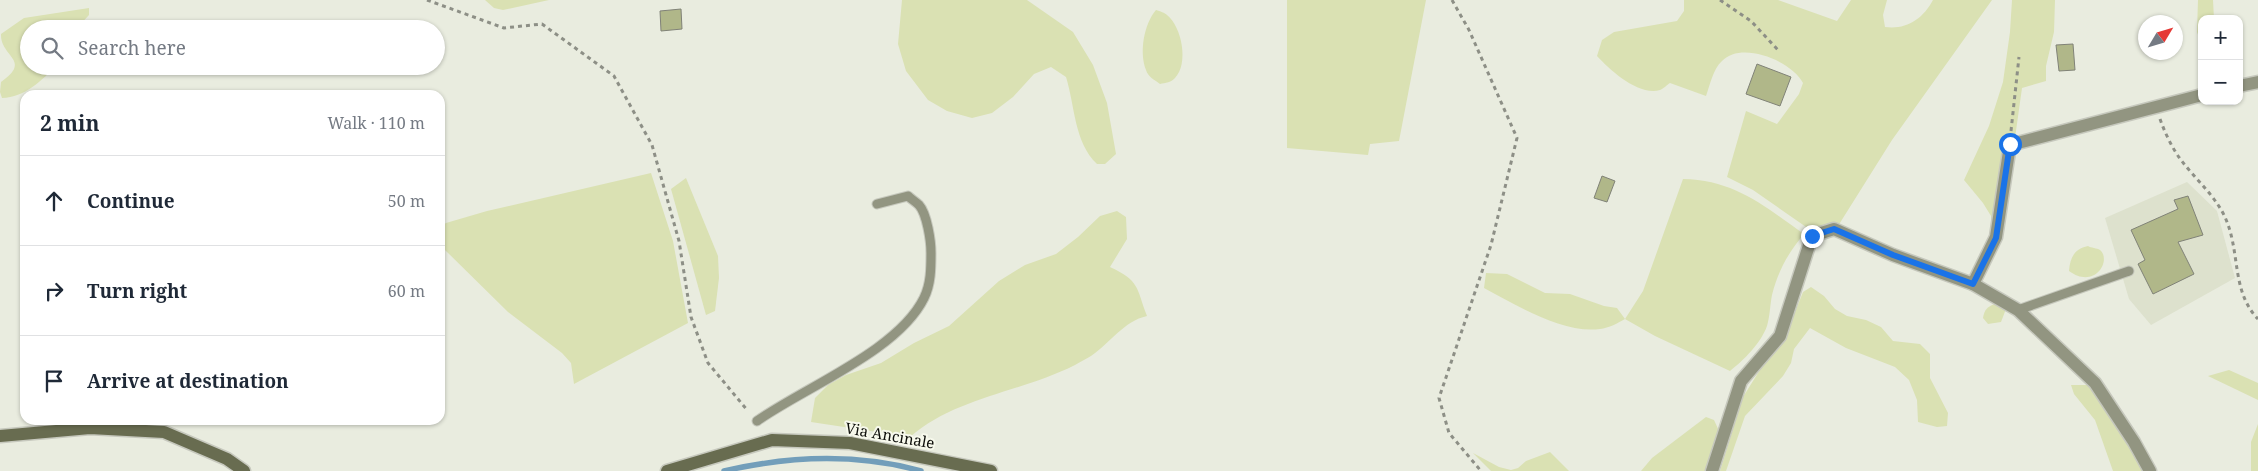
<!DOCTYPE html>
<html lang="en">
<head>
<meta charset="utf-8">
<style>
  :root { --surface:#fff; --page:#f2f2f3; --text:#1f2937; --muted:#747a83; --line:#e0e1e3 }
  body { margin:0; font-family:"Noto Serif",serif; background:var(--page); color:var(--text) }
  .controls { position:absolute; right:15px; top:15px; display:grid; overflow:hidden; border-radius:10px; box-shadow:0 1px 4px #0004 }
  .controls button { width:45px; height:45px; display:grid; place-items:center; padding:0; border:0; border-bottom:1px solid var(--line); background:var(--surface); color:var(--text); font:25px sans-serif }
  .compass { position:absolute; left:2138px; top:15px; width:45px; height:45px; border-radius:50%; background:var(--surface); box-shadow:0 1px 4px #0004; rotate:52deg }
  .stop { position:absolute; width:15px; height:15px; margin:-11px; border:4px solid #1a73e8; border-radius:50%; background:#fff }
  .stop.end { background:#1a73e8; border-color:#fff; box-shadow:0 1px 5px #0008 }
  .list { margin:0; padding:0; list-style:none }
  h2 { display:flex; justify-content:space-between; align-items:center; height:65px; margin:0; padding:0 20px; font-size:21px }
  h2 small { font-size:16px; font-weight:400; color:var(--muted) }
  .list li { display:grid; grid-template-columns:32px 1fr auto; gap:15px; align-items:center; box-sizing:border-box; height:90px; padding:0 20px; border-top:1px solid var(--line) }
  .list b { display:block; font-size:19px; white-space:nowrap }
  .list em { font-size:16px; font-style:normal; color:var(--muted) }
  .icon { flex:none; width:28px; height:28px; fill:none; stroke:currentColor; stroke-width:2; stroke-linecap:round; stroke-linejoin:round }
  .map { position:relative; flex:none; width:2258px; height:471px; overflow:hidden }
  .search { position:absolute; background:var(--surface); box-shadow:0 1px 4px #0004; left:20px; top:20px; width:425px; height:55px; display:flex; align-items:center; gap:12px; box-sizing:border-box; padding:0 18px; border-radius:28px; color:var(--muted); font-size:19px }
  .panel { position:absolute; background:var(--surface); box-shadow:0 1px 4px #0004; left:20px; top:90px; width:425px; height:335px; border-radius:15px }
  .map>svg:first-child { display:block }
  .built { fill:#dde1cd }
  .green { fill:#dae1b3 }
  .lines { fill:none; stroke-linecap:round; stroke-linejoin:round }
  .stream { stroke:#729eba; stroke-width:5.5 }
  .building { fill:#b0b789; stroke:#808277 }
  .service-casing { stroke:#c6c8bd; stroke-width:11 }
  .minor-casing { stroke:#c6c8bd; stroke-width:15 }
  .secondary-casing { stroke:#c6c8bd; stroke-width:15 }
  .path { stroke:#8d8f86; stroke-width:3; stroke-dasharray:4 4; stroke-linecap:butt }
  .service { stroke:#929581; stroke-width:9 }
  .minor { stroke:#929581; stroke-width:12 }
  .secondary { stroke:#686c50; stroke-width:12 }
  .route { stroke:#1a73e8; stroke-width:6 }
  .labels { text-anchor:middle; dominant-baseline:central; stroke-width:4; stroke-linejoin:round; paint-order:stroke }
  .street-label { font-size:15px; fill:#0d0e0a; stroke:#f7f9ec }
</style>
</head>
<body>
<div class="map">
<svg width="2258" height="471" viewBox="0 0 2258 471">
  <rect width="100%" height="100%" fill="#e9ecdf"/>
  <path class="built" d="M2187 182 2217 211 2235 278 2151 325 2129 299 2105 218Z"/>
  <g class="green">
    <path d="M485 0H549L503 10 494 8Z"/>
    <path d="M902 0H1027L1073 32 1093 65 1107 103 1116 154 1105 164H1097C1074 142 1075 106 1066 77L1051 67 1034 74 1013 97 992 113 972 118 947 111 928 100 906 71 898 44Z"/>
    <path d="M1287 0H1426L1399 141 1370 144 1368 155 1287 148Z"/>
    <path d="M1684 0H1778L1837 21 1851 0H1887L1883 15 1885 27C1906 30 1923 19 1933 0H1992L1892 140 1838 226 1809 229 1753 190 1727 177 1746 111 1777 124 1799 94 1803 83C1793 62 1742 40 1722 61 1713 69 1710 85 1706 96L1670 83C1667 85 1663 89 1660 90 1638 96 1610 70 1597 56L1602 40 1614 32 1677 21 1684 11Z"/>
    <path d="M2012 0H2055L2054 32 2046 66V81L2022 88 2015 138 2006 140 1991 235V216L1983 203 1964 180 1989 126 2003 82 2010 32Z"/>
    <path d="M2198 0H2213L2214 19H2202V46L2197 32Z"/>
    <path d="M89 8V15L76 29H29V66H56C41 81 25 97 2 98L0 92 1 82C33 60 0 57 1 34L24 18Z"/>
    <path d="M1156 10C1160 11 1165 13 1167 15 1182 27 1189 64 1175 78 1172 82 1165 83 1160 84 1155 80 1148 77 1146 70 1139 52 1144 24 1156 10Z"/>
    <path d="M651 173 673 241 688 323 574 384 571 363 562 353 508 312 445 250 440 244V227L446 223 487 211Z"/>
    <path d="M686 178 718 256 719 278 715 311 706 315 671 189Z"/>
    <path d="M1683 179C1735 180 1764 206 1804 234 1788 253 1778 271 1772 295 1770 305 1770 316 1767 326 1761 343 1744 360 1730 371L1655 336 1625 319C1618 323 1609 328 1600 329 1563 334 1516 305 1484 288L1486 273 1507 274 1545 293 1570 294 1604 306 1617 308 1625 319 1643 291Z"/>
    <path d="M1117 211 1126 217 1127 239 1110 267C1140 281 1136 287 1147 316 1124 321 1110 343 1091 356 1086 359 1080 362 1075 365 1022 392 956 397 910 437L811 422 815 398 828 385 846 375 881 363 914 343 949 326 999 281 1025 265 1056 254 1078 237 1100 216Z"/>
    <path d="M2088 246C2091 248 2097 248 2100 250 2112 260 2095 290 2069 271 2070 258 2074 249 2088 246Z"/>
    <path d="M1811 287 1824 296 1835 309 1847 316 1866 320 1881 327 1893 341 1920 344 1930 354V378L1948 413 1947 426 1937 427 1918 422 1917 400 1909 380 1895 367 1846 348 1810 328 1794 349 1791 363 1783 376 1745 416 1726 471H1720L1743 397 1793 317 1803 292Z"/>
    <path d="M1995 304 2006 309 2001 322 1988 324 1983 318C1984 310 1988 306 1995 304Z"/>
    <path d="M2229 370 2258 383V400L2208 376Z"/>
    <path d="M2071 385H2087L2106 401 2148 471H2113L2095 420 2074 394Z"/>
    <path d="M1706 417 1714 420 1720 433 1709 471H1641L1652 458Z"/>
    <path d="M2258 424V471H2251V442Z"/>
    <path d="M1550 452 1569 471H1491L1473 453 1499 467 1511 470 1518 468 1526 461Z"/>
  </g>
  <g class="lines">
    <path class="stream" d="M724 471C789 456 856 453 921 471"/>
  </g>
  <g class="building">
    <path d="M681 9 682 29 661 31 660 11Z"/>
    <path d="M2073 44 2075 70 2059 71 2056 45Z"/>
    <path d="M1757 64 1791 77 1780 106 1746 94Z"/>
    <path d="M1602 176 1615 181 1607 202 1594 198Z"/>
    <path d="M2188 196 2203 235 2178 242 2194 274 2153 294 2138 264 2145 260 2131 230 2178 209 2174 200Z"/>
  </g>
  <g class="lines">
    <g class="service-casing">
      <g id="service">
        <path d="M2018 310 2129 271"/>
        <path d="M757 421C805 387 898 351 924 298 931 284 931 268 931 253 931 241 927 214 919 205 916 202 911 199 908 196L877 204"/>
      </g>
    </g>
    <g class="minor-casing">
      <g id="minor">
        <path d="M2239 86 2258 82"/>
        <path d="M1973 284 1996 237 2010 145 2202 95"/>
        <path d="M1712 471 1741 381 1780 336 1812 236 1834 229 1893 255 1973 284 2018 310 2095 383 2134 442 2150 471"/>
      </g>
    </g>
    <g class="secondary-casing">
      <g id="secondary">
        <path d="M0 436 90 428 164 432 227 459 244 471"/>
        <path d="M667 471 772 440 850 443 991 471"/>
      </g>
    </g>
    <g class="path">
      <path d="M427 0 504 28 542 24 614 76 652 145 679 241 691 317 708 363 748 411"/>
      <path d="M1452 0 1469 30 1517 138 1491 245 1439 398 1449 433 1481 471"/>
      <path d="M1720 0 1751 21 1778 50"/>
      <path d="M2160 119C2165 133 2172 148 2181 160 2196 180 2218 198 2227 222 2240 255 2232 292 2258 319"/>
      <path d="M2011 131 2019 57"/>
    </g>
    <use href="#service" class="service"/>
    <use href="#minor" class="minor"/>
    <use href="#secondary" class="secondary"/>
  </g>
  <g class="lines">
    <path class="route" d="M1812 236 1834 229 1893 255 1973 284 1996 238 2010 144"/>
  </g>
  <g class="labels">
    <g class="street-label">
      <text transform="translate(890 435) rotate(10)">Via Ancinale</text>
    </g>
  </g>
</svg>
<div class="controls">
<button>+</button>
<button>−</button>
</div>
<svg class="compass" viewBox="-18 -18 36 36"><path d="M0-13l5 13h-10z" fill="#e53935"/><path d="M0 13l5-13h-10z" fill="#747a83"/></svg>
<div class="stop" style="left:2010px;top:144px"></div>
<div class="stop end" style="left:1812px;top:236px"></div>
<div class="search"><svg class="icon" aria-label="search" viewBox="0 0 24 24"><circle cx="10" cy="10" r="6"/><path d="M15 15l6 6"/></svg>Search here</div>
<section class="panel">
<h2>2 min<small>Walk · 110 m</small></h2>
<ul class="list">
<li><svg class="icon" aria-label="ahead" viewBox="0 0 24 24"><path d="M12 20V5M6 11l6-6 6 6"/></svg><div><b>Continue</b></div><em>50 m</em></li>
<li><svg class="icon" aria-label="right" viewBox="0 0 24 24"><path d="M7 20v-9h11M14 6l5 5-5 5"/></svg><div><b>Turn right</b></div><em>60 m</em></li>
<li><svg class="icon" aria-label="arrive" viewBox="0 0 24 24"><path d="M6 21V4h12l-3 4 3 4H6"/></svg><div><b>Arrive at destination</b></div></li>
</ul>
</section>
</div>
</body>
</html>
